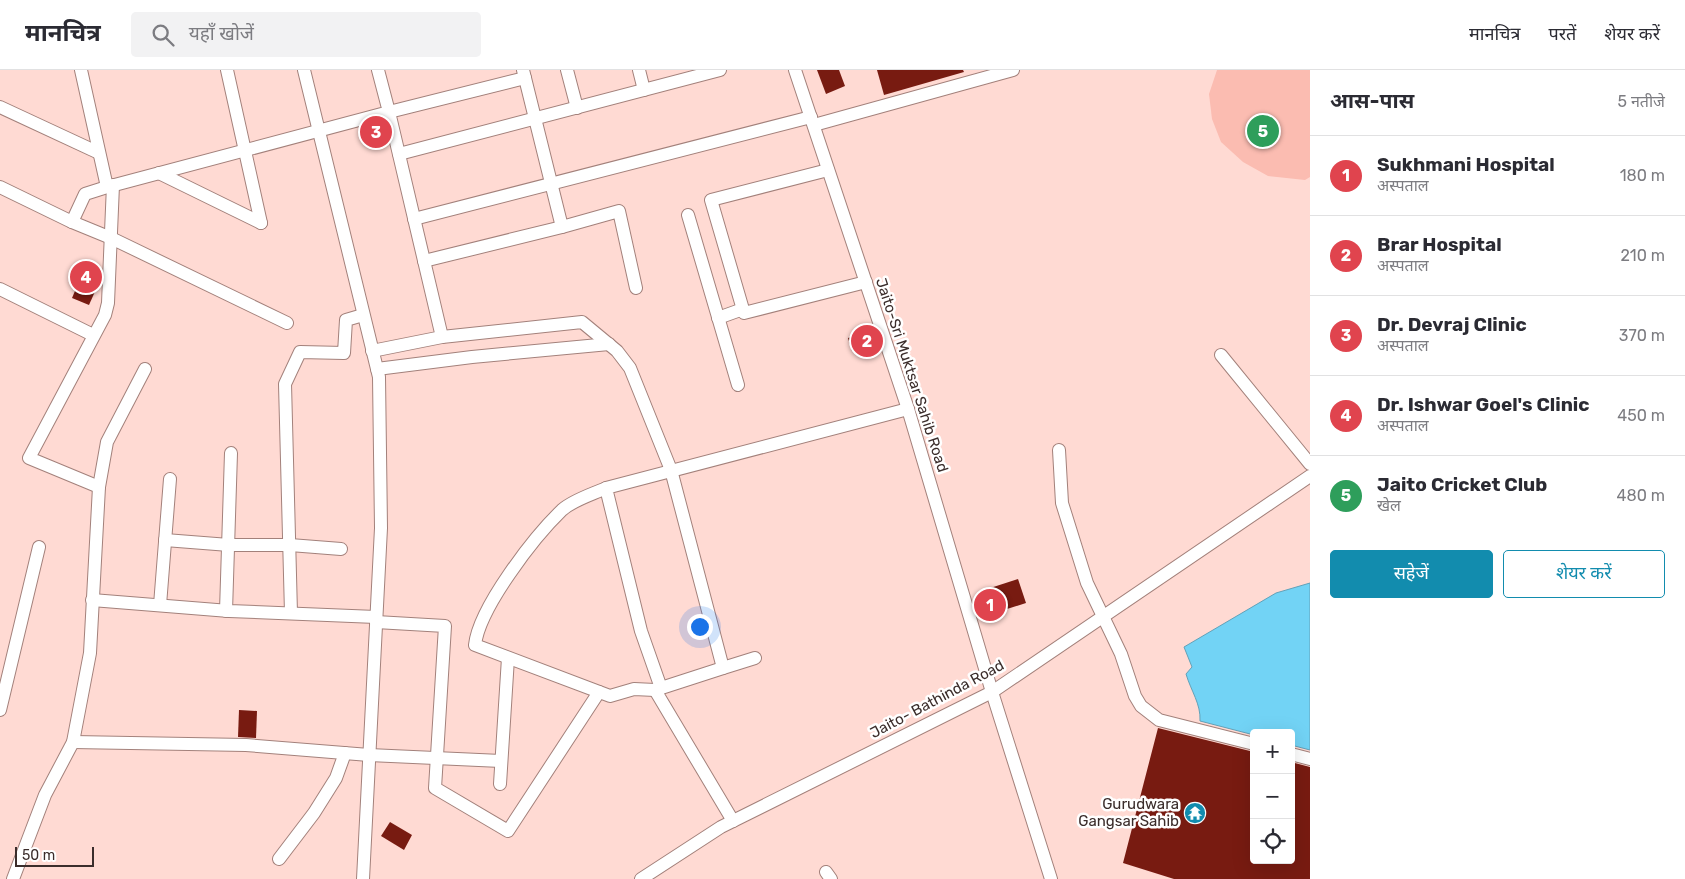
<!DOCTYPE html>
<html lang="hi">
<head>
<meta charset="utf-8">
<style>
  :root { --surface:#fff; --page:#f2f2f3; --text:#2b2b33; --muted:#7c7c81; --line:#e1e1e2; --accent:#128cae }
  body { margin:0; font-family:Rubik,"Noto Sans Devanagari",sans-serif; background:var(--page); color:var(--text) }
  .controls { position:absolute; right:15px; bottom:15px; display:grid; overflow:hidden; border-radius:5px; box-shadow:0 5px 20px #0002 }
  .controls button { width:45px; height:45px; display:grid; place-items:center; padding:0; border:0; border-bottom:1px solid var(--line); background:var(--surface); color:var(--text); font:25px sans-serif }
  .scale { position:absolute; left:15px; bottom:12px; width:79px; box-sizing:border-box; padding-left:5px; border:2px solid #3b2d2b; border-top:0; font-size:14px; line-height:18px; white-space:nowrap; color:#3b2d2b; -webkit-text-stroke:4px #fff; paint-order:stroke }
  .you { position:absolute; left:699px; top:556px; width:18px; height:18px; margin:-12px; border:4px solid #fff; border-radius:50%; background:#1a73e8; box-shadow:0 0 0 8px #1a73e833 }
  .badge { display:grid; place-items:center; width:32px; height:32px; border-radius:50%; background:var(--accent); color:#fff; font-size:16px; font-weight:700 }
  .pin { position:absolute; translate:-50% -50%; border:2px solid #fff; box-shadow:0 1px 5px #0006 }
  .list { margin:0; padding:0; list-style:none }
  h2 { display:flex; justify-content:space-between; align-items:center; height:65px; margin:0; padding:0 20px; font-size:21px }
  h2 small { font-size:16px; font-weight:400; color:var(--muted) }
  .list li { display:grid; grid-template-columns:32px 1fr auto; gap:15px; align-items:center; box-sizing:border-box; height:80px; padding:0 20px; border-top:1px solid var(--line) }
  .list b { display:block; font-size:19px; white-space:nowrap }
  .list p { margin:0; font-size:16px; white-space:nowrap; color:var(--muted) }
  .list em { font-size:16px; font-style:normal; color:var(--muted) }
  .actions { display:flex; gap:10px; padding:15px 20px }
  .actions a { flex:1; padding:11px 0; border:1px solid var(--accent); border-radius:5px; text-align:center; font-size:18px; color:var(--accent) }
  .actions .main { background:var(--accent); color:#fff }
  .icon { flex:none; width:28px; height:28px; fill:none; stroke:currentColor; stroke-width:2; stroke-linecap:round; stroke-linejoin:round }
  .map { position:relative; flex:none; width:1310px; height:809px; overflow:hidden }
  header { display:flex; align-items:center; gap:30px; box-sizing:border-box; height:70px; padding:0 25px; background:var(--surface); border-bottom:1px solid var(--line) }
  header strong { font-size:24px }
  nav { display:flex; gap:28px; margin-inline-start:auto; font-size:18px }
  .search { width:350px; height:45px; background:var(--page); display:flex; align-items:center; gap:12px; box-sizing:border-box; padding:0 18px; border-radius:5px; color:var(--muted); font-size:19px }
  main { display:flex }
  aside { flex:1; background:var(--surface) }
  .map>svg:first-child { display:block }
  .green { fill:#fbbcb1 }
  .water { fill:#72d3f5; stroke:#62a1b8 }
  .building { fill:#781b11 }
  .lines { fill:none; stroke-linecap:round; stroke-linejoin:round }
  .minor-casing { stroke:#a3817b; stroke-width:14 }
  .minor { stroke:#fff; stroke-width:12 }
  .labels { text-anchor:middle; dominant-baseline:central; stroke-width:5; stroke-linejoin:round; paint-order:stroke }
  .street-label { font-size:15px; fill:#3b2d2b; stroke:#fff }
  .poi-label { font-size:15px; fill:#3b2d2b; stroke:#fff; text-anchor:end }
</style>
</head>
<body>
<header>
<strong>मानचित्र</strong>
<div class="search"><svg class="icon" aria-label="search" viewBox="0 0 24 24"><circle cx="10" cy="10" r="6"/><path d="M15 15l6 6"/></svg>यहाँ खोजें</div>
<nav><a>मानचित्र</a><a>परतें</a><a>शेयर करें</a></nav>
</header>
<main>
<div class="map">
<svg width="1310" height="809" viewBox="0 0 1310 809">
  <rect width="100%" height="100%" fill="#ffdad3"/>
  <path class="green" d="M1217 0H1310V107L1305 110 1268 106 1243 92 1221 72 1212 49 1209 24Z"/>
  <path class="water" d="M1310 513V680L1291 675V663H1254V665L1200 651C1201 634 1191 621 1186 604L1192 597 1184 577 1276 523Z"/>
  <g class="building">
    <path d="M817 0H839L845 16 826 24Z"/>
    <path d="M877 0H963L964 2 884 25Z"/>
    <path d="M379 53 383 70 369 74 364 57Z"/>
    <path d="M84 200 101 208 89 235 72 228Z"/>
    <path d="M873 260 878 274 852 281 848 268Z"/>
    <path d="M1018 509 1026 533 988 545 981 521Z"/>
    <path d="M239 640 257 641 256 668 238 667Z"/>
    <path d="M1158 658 1254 682V790H1291V692L1310 697V809H1174L1123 793Z"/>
    <path d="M390 752 412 765 404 780 381 766Z"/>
  </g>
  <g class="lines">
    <g class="minor-casing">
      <g id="minor">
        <path d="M81 0 107 117 389 42 378 0"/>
        <path d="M227 0 261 153"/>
        <path d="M304 0 379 307 381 458 363 809"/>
        <path d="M523 0 562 157 619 141 636 218"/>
        <path d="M567 0 577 38"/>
        <path d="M639 0 644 20"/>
        <path d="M795 0 908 339 992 622 1051 809"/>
        <path d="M0 37 99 83"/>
        <path d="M814 55 1013 0"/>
        <path d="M399 84 720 0"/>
        <path d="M828 100 711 130 744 243 866 212"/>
        <path d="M159 103 261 153"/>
        <path d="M0 117 72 152"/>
        <path d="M107 117 85 124 72 152 111 168 287 253"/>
        <path d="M688 145 738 315"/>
        <path d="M414 149 811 47"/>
        <path d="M424 191 562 157"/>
        <path d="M0 219 93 265"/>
        <path d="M718 248 743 239"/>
        <path d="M442 267 582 252 617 281 630 298 671 400 723 598 755 588"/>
        <path d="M372 281 442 267 389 42 525 8"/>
        <path d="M1221 285 1310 394"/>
        <path d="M377 299 472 287 609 274"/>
        <path d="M1059 380 1062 433 1087 513 1121 584 1135 626 1141 636 1159 650 1254 674"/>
        <path d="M99 417 29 388 105 245 108 233 113 115"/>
        <path d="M606 418C593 424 573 430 562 440 534 467 479 538 475 575L610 626 634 619 655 620"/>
        <path d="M165 470 229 475H290L341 479"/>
        <path d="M92 530 229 541 376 547"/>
        <path d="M160 535 170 409"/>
        <path d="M226 541 231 383"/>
        <path d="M291 543 285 314 300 282 344 283 346 250 363 245"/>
        <path d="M376 552 445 556 435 718 508 761 599 622"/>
        <path d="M723 598 655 620 733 751"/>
        <path d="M661 618 641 561 606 418 908 339"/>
        <path d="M0 640 39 477"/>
        <path d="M73 672 246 675 369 685 501 691"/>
        <path d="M1291 684 1310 689"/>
        <path d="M500 714 508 588"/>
        <path d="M279 789 314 743 336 708 345 683"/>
        <path d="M826 802 831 809"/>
        <path d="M13 809 45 725 73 672 90 583 99 417 107 372 145 299"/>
        <path d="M641 809 721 757 992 622 1310 406"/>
      </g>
    </g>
    <use href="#minor" class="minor"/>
  </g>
  <defs>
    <g id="temple-disc" transform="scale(1.125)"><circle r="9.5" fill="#128cae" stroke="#fff"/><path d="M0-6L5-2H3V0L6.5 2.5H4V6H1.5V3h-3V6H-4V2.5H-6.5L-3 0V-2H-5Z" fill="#fff"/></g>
  </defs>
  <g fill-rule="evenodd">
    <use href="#temple-disc" x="1195" y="743"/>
  </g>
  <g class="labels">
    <g class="street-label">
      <text transform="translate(912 305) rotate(72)">Jaito-Sri Muktsar Sahib Road</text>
      <text transform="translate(937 629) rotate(-28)">Jaito- Bathinda Road</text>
    </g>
    <g class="poi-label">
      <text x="1179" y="734">Gurudwara<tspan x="1179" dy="17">Gangsar Sahib</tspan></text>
    </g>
  </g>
</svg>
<div class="controls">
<button>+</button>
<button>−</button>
<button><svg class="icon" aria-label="locate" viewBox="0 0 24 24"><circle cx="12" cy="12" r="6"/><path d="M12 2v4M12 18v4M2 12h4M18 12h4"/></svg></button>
</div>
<div class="scale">50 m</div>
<div class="you"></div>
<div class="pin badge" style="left:990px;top:535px;background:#e0444e">1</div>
<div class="pin badge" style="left:867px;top:271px;background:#e0444e">2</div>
<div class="pin badge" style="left:376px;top:62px;background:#e0444e">3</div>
<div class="pin badge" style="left:86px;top:207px;background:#e0444e">4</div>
<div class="pin badge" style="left:1263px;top:61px;background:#2e9e5b">5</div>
</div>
<aside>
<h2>आस-पास<small>5 नतीजे</small></h2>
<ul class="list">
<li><span class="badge" style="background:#e0444e">1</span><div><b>Sukhmani Hospital</b><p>अस्पताल</p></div><em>180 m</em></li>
<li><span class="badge" style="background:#e0444e">2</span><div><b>Brar Hospital</b><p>अस्पताल</p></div><em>210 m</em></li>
<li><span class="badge" style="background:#e0444e">3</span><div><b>Dr. Devraj Clinic</b><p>अस्पताल</p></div><em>370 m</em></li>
<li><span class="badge" style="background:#e0444e">4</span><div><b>Dr. Ishwar Goel's Clinic</b><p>अस्पताल</p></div><em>450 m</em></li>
<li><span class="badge" style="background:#2e9e5b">5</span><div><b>Jaito Cricket Club</b><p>खेल</p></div><em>480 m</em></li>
</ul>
<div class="actions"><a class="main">सहेजें</a><a>शेयर करें</a></div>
</aside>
</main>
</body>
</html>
